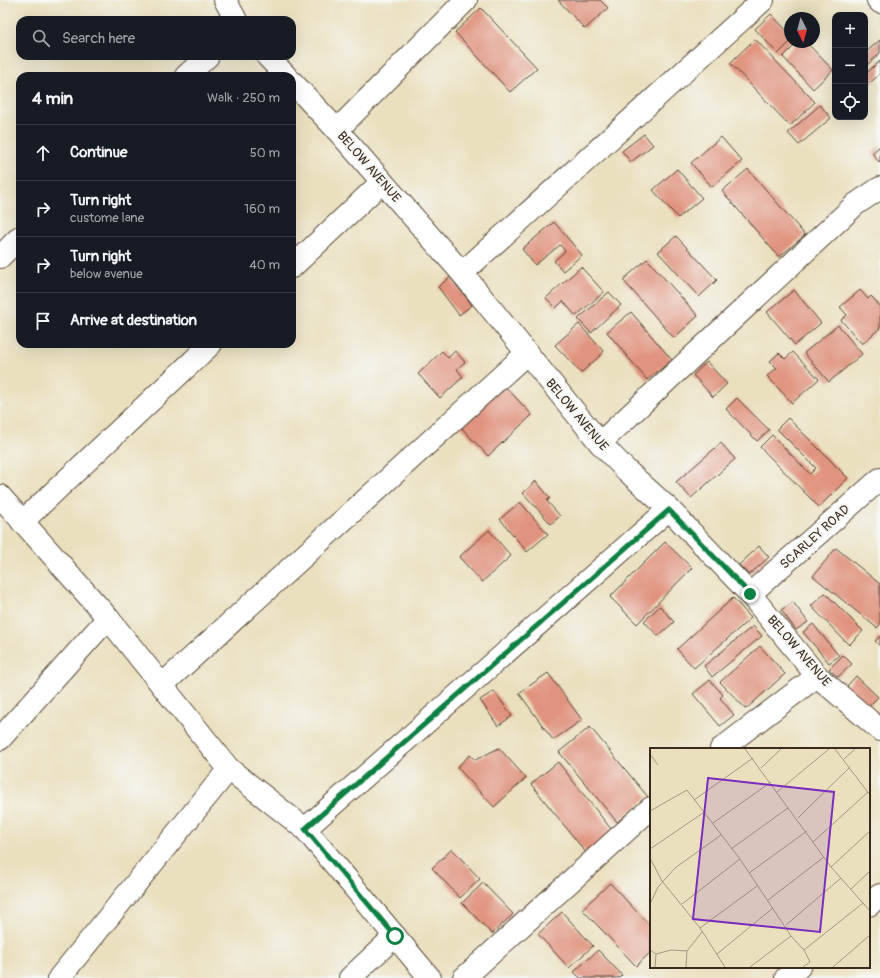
<!DOCTYPE html>
<html lang="en">
<head>
<meta charset="utf-8">
<style>
  :root { --surface:#171b24; --page:#242831; --text:#f1f3f6; --muted:#9ea1a6; --line:#363941 }
  body { margin:0; font-family:Pangolin,sans-serif; background:var(--page); color:var(--text) }
  .controls { position:absolute; right:12px; top:12px; display:grid; overflow:hidden; border-radius:8px; box-shadow:0 4px 16px #0002 }
  .controls button { width:36px; height:36px; display:grid; place-items:center; padding:0; border:0; border-bottom:1px solid var(--line); background:var(--surface); color:var(--text); font:20px sans-serif }
  .compass { position:absolute; left:784px; top:12px; width:36px; height:36px; border-radius:50%; background:var(--surface); box-shadow:0 4px 16px #0002; rotate:174deg }
  .stop { position:absolute; width:12px; height:12px; margin:-9px; border:3px solid #0b8043; border-radius:50%; background:#fff }
  .stop.end { background:#0b8043; border-color:#fff; box-shadow:0 1px 4px #0008 }
  .list { margin:0; padding:0; list-style:none }
  h2 { display:flex; justify-content:space-between; align-items:center; height:52px; margin:0; padding:0 16px; font-size:17px }
  h2 small { font-size:13px; font-weight:400; color:var(--muted) }
  .list li { display:grid; grid-template-columns:26px 1fr auto; gap:12px; align-items:center; box-sizing:border-box; height:56px; padding:0 16px; border-top:1px solid var(--line) }
  .list b { display:block; font-size:15px; white-space:nowrap }
  .list p { margin:0; font-size:13px; white-space:nowrap; color:var(--muted) }
  .list em { font-size:13px; font-style:normal; color:var(--muted) }
  .icon { flex:none; width:22px; height:22px; fill:none; stroke:currentColor; stroke-width:2; stroke-linecap:round; stroke-linejoin:round }
  .map { position:relative; flex:none; width:880px; height:978px; overflow:hidden }
  .search { position:absolute; background:var(--surface); box-shadow:0 4px 16px #0002; left:16px; top:16px; width:280px; height:44px; display:flex; align-items:center; gap:10px; box-sizing:border-box; padding:0 14px; border-radius:12px; color:var(--muted); font-size:15px }
  .panel { position:absolute; background:var(--surface); box-shadow:0 4px 16px #0002; left:16px; top:72px; width:280px; height:276px; border-radius:12px }
  .map>svg:first-child { display:block }
  .building { fill:#e0937e }
  .lines { fill:none; stroke-linecap:round; stroke-linejoin:round }
  .minor-casing { stroke:#554536; stroke-width:24 }
  .minor { stroke:#fff; stroke-width:22 }
  .route { stroke:#0b8043; stroke-width:5 }
  .labels { text-anchor:middle; dominant-baseline:central; stroke-width:4; stroke-linejoin:round; paint-order:stroke }
  .street-label { font-size:13px; fill:#3b2a1e; stroke:#f6f6f2 }
  .inset-road { fill:none; stroke:#a4977e; stroke-width:1 }
  .view { fill:#7b2cbf; fill-opacity:0.15; stroke:#7b2cbf; stroke-width:2 }
  .inset-edge { fill:none; stroke:#3b2a1e; stroke-width:2 }
</style>
</head>
<body>
<div class="map">
<svg width="880" height="978" viewBox="0 0 880 978">
  <rect width="100%" height="100%" fill="#f6f6f2"/>
  <filter id="ink" filterUnits="userSpaceOnUse"><feTurbulence type="fractalNoise" baseFrequency=".025" numOctaves="2"/><feDisplacementMap in="SourceGraphic" scale="8" xChannelSelector="R" yChannelSelector="G"/><feConvolveMatrix kernelMatrix="1 2 1 2 8 2 1 2 1" color-interpolation-filters="sRGB"/></filter>
  <filter id="wash" filterUnits="userSpaceOnUse"><feTurbulence type="fractalNoise" baseFrequency=".012" numOctaves="4" result="noise"/><feDisplacementMap in="SourceGraphic" scale="16" xChannelSelector="R" yChannelSelector="G"/><feGaussianBlur stdDeviation="0.9" result="paint"/><feColorMatrix in="noise" values="0 0 0 0 0 0 0 0 0 0 0 0 0 0 0 0 0 1.4 0 .05"/><feComposite in="paint" operator="in"/></filter>
  <g filter="url(#wash)">
    <rect width="100%" height="100%" fill="#eae0be"/>
    <g id="blocks">
      <g class="building">
        <path d="M558 0H600L608 8 585 29Z"/>
        <path d="M481 8 537 68 510 92 455 32Z"/>
        <path d="M771 14 790 34V42L778 54 755 29Z"/>
        <path d="M755 39 815 102 790 126 730 63Z"/>
        <path d="M880 40V53L865 67V53Z"/>
        <path d="M798 42H806L833 70 813 89 783 57Z"/>
        <path d="M880 61V74L865 87V74Z"/>
        <path d="M820 105 831 118 799 145 788 133Z"/>
        <path d="M644 134 653 145 631 162 622 151Z"/>
        <path d="M721 137 742 161 712 187 691 163Z"/>
        <path d="M880 146V161L879 162 872 153Z"/>
        <path d="M677 169 702 198 678 218 653 190Z"/>
        <path d="M748 169 805 235 779 257 722 191Z"/>
        <path d="M554 222 582 255 563 271 554 261 565 251 560 245 535 265 522 249Z"/>
        <path d="M676 236 717 280 699 297 658 252Z"/>
        <path d="M647 259 698 316 674 338 623 280Z"/>
        <path d="M581 267 604 292 576 316 563 301 556 308 546 298Z"/>
        <path d="M450 277 472 305 459 315 438 287Z"/>
        <path d="M794 290 821 323 795 345 767 312Z"/>
        <path d="M860 290 868 299 871 296 880 306V328L862 344 841 320 847 315 840 307Z"/>
        <path d="M609 292 621 305 591 333 578 319Z"/>
        <path d="M631 312 672 360 647 380 607 332Z"/>
        <path d="M579 324 604 352 581 373 555 345Z"/>
        <path d="M838 325 862 354 829 382 804 353Z"/>
        <path d="M442 351 448 358 455 351 465 362 457 369 463 377 440 398 418 374Z"/>
        <path d="M793 352 819 379 792 403 767 376 777 368 770 361 779 353 785 359Z"/>
        <path d="M707 362 727 384 713 397 693 375Z"/>
        <path d="M502 383 532 415 488 456 458 424Z"/>
        <path d="M737 398 769 430 757 441 726 409Z"/>
        <path d="M788 418 848 478 819 507 760 447 772 435 810 474 816 468 777 429Z"/>
        <path d="M721 443 735 459 691 498 676 482Z"/>
        <path d="M536 481 550 498 547 501 560 516 551 524 523 493Z"/>
        <path d="M520 502 548 534 527 552 500 519Z"/>
        <path d="M489 530 511 556 482 582 459 557Z"/>
        <path d="M665 542 692 568 637 624 610 597Z"/>
        <path d="M759 546 769 557 749 575 739 565Z"/>
        <path d="M836 548 880 584V625L877 628 813 576Z"/>
        <path d="M825 593 863 631 849 645 811 606Z"/>
        <path d="M733 598 751 618 694 668 677 649Z"/>
        <path d="M793 602 808 622 796 630 781 610Z"/>
        <path d="M660 606 674 622 658 636 644 621Z"/>
        <path d="M813 624 839 656 829 663 803 632Z"/>
        <path d="M753 626 762 636 712 677 704 666Z"/>
        <path d="M880 636V646L875 641Z"/>
        <path d="M760 646 785 674 746 709 720 682Z"/>
        <path d="M843 655 852 664 838 677 829 669Z"/>
        <path d="M548 673 582 720 553 740 519 693Z"/>
        <path d="M856 676 878 697 868 707 847 686Z"/>
        <path d="M710 680 723 695 720 698 734 715 720 726 693 694Z"/>
        <path d="M494 691 512 716 498 726 480 700Z"/>
        <path d="M590 727 648 797 617 822 559 752Z"/>
        <path d="M499 748 526 778 494 807 457 767 470 755 475 760Z"/>
        <path d="M558 762 615 834 588 855 531 784Z"/>
        <path d="M452 849 480 879 460 898 432 868Z"/>
        <path d="M483 883 513 914 492 934 462 903Z"/>
        <path d="M610 883 651 927V952L636 966 582 909Z"/>
        <path d="M562 912 593 946 569 968 538 934Z"/>
        <path d="M598 950 622 975 619 978H580L574 972Z"/>
      </g>
    </g>
  </g>
  <g filter="url(#ink)">
    <use href="#blocks" fill-opacity="0" stroke="#554536" stroke-width="1"/>
    <g class="lines">
      <g class="minor-casing">
        <g id="minor">
          <path d="M225 0 236 20"/>
          <path d="M878 0 880 2"/>
          <path d="M267 56 286 76"/>
          <path d="M186 76 208 56"/>
          <path d="M292 82 337 130 462 273 600 443 626 470 669 509 750 594 817 676 880 730"/>
          <path d="M337 130 466 0"/>
          <path d="M0 257 20 237"/>
          <path d="M292 267 382 182"/>
          <path d="M462 273 763 0"/>
          <path d="M600 443 856 204 880 188"/>
          <path d="M0 496 108 618 229 769 305 829 430 978"/>
          <path d="M22 522 211 344"/>
          <path d="M750 594 880 479"/>
          <path d="M162 685 527 353"/>
          <path d="M0 739 108 618"/>
          <path d="M721 749 817 676"/>
          <path d="M305 829 669 509"/>
          <path d="M869 905 880 895"/>
          <path d="M59 978 229 769"/>
          <path d="M350 978 395 936"/>
          <path d="M464 978 651 808"/>
          <path d="M786 978 799 967"/>
        </g>
      </g>
      <use href="#minor" class="minor"/>
    </g>
  </g>
  <g class="lines" filter="url(#ink)">
    <path class="route" d="M395 936 305 829 669 510 750 594"/>
  </g>
  <g class="labels">
    <g class="street-label">
      <text transform="translate(369 167) rotate(49)">BELOW AVENUE</text>
      <text transform="translate(577 415) rotate(50)">BELOW AVENUE</text>
      <text transform="translate(815 537) rotate(-42)">SCARLEY ROAD</text>
      <text transform="translate(799 651) rotate(49)">BELOW AVENUE</text>
    </g>
  </g>
  <g transform="translate(650 748)">
    <rect width="220" height="220" fill="#eae0be"/>
    <path class="inset-road" d="M95 1 181 119 220 163M185 1 220 47M0 6 8 17M194 11 205 1M111 20 131 1M127 44 179 1M44 52 103 10M0 63 37 42 90 111 141 188 154 202 160 214 153 219M148 70 200 19M63 75 121 34M163 94 218 44M0 101 53 65M81 101 138 60M0 110 12 133 50 180 75 219M181 119 220 83M99 125 157 83M201 141 220 123M118 152 174 109M0 156 8 139 25 120 71 87M32 156 90 111M136 177 191 130M50 180 107 138M0 202 6 206 21 202 37 203M154 202 213 155M67 206 123 160M5 219 6 206M36 219 37 203 52 184M100 219 141 188M183 219 220 187"/>
    <path class="view" d="M58 30 184 44 170 184 43 171Z"/>
    <rect width="220" height="220" class="inset-edge"/>
  </g>
</svg>
<div class="controls">
<button>+</button>
<button>−</button>
<button><svg class="icon" aria-label="locate" viewBox="0 0 24 24"><circle cx="12" cy="12" r="6"/><path d="M12 2v4M12 18v4M2 12h4M18 12h4"/></svg></button>
</div>
<svg class="compass" viewBox="-18 -18 36 36"><path d="M0-13l5 13h-10z" fill="#e53935"/><path d="M0 13l5-13h-10z" fill="#9ea1a6"/></svg>
<div class="stop" style="left:395px;top:936px"></div>
<div class="stop end" style="left:750px;top:594px"></div>
<div class="search"><svg class="icon" aria-label="search" viewBox="0 0 24 24"><circle cx="10" cy="10" r="6"/><path d="M15 15l6 6"/></svg>Search here</div>
<section class="panel">
<h2>4 min<small>Walk · 250 m</small></h2>
<ul class="list">
<li><svg class="icon" aria-label="ahead" viewBox="0 0 24 24"><path d="M12 20V5M6 11l6-6 6 6"/></svg><div><b>Continue</b></div><em>50 m</em></li>
<li><svg class="icon" aria-label="right" viewBox="0 0 24 24"><path d="M7 20v-9h11M14 6l5 5-5 5"/></svg><div><b>Turn right</b><p>custome lane</p></div><em>160 m</em></li>
<li><svg class="icon" aria-label="right" viewBox="0 0 24 24"><path d="M7 20v-9h11M14 6l5 5-5 5"/></svg><div><b>Turn right</b><p>below avenue</p></div><em>40 m</em></li>
<li><svg class="icon" aria-label="arrive" viewBox="0 0 24 24"><path d="M6 21V4h12l-3 4 3 4H6"/></svg><div><b>Arrive at destination</b></div></li>
</ul>
</section>
</div>
</body>
</html>
